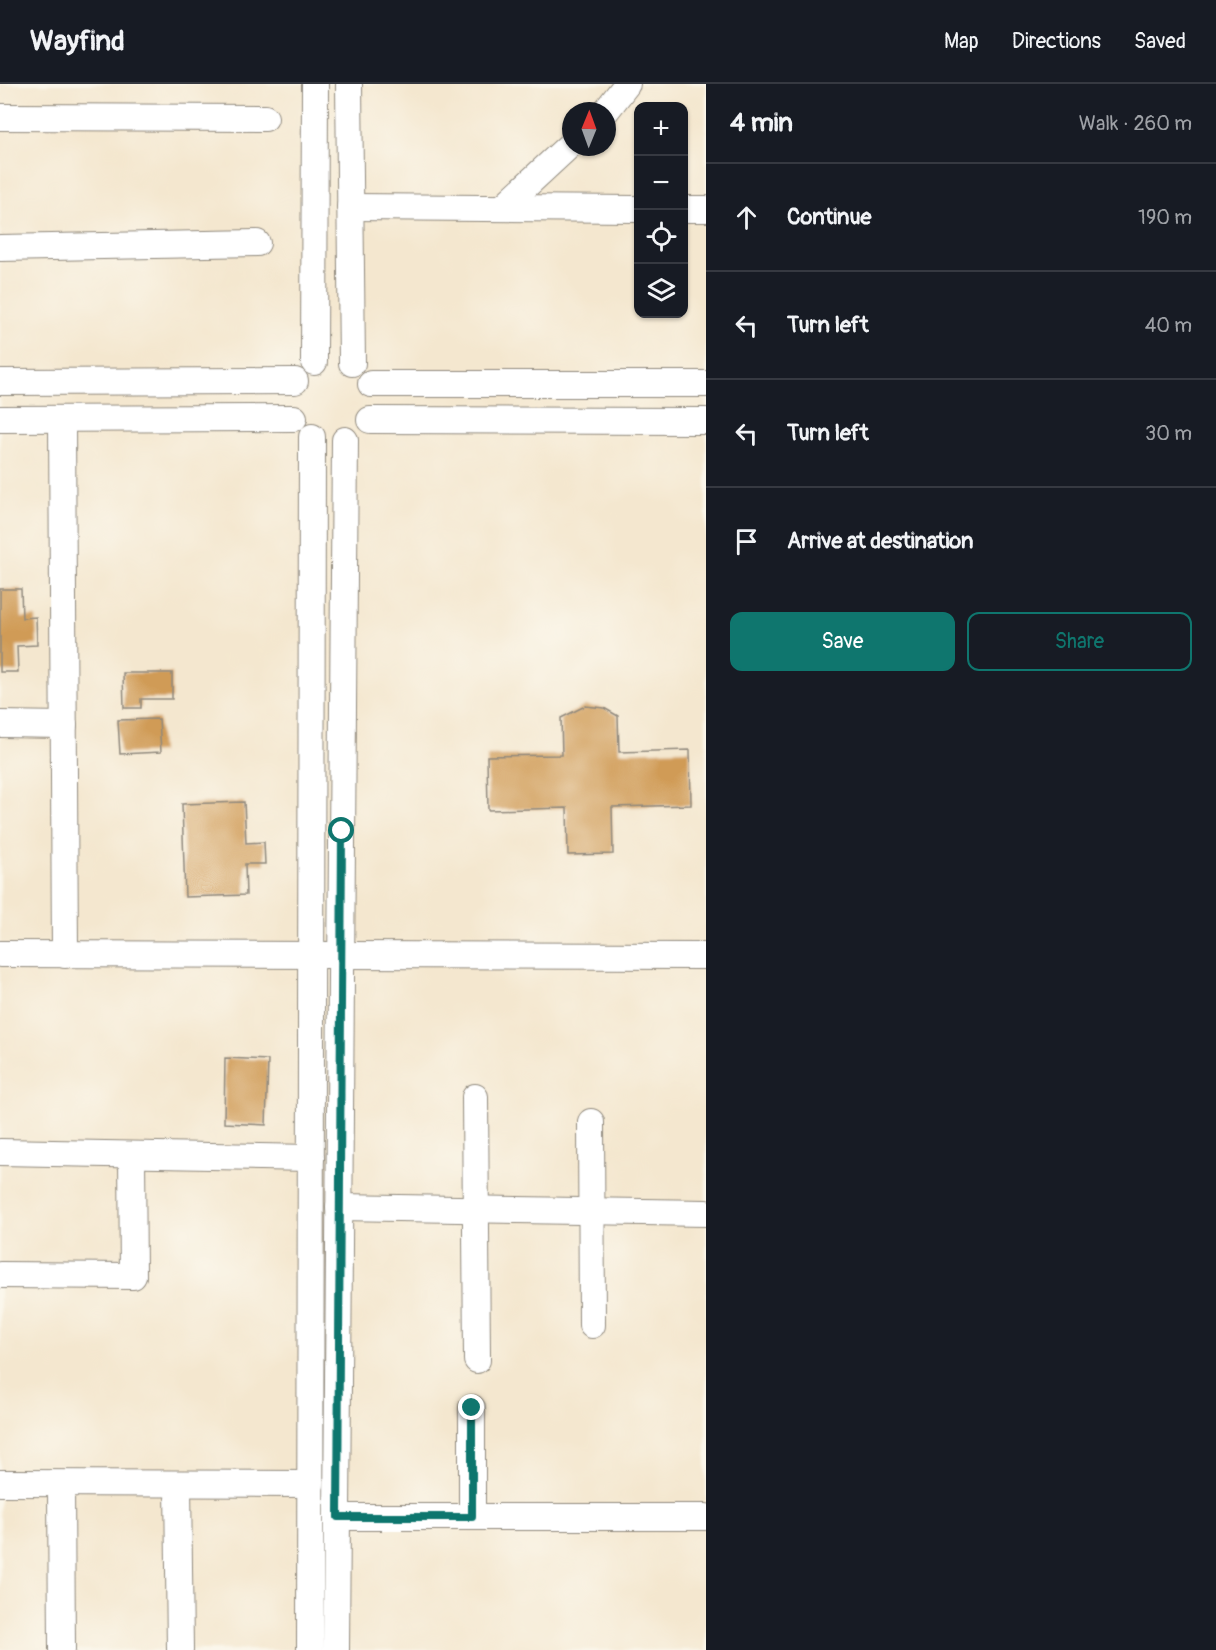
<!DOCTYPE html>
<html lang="en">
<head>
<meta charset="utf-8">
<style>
  :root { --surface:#171b24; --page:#20242c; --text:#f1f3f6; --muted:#9ea1a6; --line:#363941; --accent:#0f766e }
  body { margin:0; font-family:Pangolin,sans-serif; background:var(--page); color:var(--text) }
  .controls { position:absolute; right:18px; top:18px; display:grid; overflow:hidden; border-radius:12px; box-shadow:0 2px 4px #0004 }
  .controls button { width:54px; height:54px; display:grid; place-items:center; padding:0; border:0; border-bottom:2px solid var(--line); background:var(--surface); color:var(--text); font:30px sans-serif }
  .compass { position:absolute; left:562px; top:18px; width:54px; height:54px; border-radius:50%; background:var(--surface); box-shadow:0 2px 4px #0004; rotate:1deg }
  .stop { position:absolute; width:18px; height:18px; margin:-14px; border:4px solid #0f766e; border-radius:50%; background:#fff }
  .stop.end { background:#0f766e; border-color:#fff; box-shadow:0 2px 6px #0008 }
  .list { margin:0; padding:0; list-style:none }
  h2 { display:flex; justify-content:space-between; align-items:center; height:78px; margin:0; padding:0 24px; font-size:26px }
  h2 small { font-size:20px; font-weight:400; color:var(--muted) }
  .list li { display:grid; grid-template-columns:39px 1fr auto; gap:18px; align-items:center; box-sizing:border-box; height:108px; padding:0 24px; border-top:2px solid var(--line) }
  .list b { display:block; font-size:22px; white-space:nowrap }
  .list em { font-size:20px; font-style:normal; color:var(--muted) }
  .actions { display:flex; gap:12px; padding:18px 24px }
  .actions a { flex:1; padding:14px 0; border:2px solid var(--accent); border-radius:12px; text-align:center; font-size:21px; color:var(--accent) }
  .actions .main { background:var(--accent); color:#fff }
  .icon { flex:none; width:33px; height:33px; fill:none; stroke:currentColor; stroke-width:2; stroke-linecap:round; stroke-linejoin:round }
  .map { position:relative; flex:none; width:706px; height:1566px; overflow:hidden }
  header { display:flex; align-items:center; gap:36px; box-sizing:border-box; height:84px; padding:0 30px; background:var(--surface); border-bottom:2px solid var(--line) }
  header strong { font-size:28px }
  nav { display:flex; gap:33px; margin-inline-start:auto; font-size:21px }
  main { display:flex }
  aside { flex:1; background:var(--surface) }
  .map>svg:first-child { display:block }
  .building { fill:#d09b56 }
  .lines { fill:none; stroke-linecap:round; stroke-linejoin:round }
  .minor-casing { stroke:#90897d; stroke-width:28 }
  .minor { stroke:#fff; stroke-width:26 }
  .route { stroke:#0f766e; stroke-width:8 }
</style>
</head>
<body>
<header>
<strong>Wayfind</strong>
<nav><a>Map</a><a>Directions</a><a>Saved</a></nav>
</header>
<main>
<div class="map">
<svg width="706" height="1566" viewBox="0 0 706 1566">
  <rect width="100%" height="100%" fill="#fbf7ec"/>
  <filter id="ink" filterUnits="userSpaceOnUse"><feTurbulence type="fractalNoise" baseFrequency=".0167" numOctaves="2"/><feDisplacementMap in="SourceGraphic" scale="12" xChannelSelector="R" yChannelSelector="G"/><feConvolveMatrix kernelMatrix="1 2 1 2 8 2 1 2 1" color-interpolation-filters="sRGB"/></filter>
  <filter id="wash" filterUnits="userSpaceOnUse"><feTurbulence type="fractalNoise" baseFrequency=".008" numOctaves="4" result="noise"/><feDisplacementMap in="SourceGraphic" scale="24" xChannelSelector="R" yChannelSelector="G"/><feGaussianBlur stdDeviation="1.35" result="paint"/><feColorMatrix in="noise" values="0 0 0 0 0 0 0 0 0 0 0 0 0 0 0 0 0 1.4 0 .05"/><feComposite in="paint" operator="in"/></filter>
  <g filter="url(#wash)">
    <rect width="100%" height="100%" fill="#f4e7cf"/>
    <g id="blocks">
      <g class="building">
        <path d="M0 505H21L22 534 36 533 37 561 17 562 18 588H0Z"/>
        <path d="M123 589H172V615H141V624H124Z"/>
        <path d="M585 622 604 624 618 632 619 668 690 666 691 721 612 723 613 770 568 771 567 724 488 726 487 672 562 671 561 634Z"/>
        <path d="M159 635 161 668 120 670 118 636Z"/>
        <path d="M244 718 246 759 264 758 265 780H245L246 811 185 813 182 720Z"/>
        <path d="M225 974 268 976 266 1041 224 1039Z"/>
      </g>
    </g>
  </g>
  <g filter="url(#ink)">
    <use href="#blocks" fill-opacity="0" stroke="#90897d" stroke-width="1.5"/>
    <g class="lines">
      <g class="minor-casing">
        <g id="minor">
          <path d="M349 0 352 279"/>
          <path d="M606 27 627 0"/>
          <path d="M0 33 265 34"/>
          <path d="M350 123 638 125"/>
          <path d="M502 124 571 60"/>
          <path d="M684 125H706"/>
          <path d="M0 164 257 159"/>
          <path d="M314 278 315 0"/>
          <path d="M0 298 295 297"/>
          <path d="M371 300H706"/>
          <path d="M0 335 294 334"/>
          <path d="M62 335 65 871"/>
          <path d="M370 336 706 337"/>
          <path d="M0 640 64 641"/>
          <path d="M0 870 706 872"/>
          <path d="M475 1013 477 1276"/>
          <path d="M591 1038 592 1241"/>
          <path d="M0 1068 311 1074"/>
          <path d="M339 1123 706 1129"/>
          <path d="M0 1191 133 1192 132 1071"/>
          <path d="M0 1399 311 1400"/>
          <path d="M61 1400 62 1566"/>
          <path d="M178 1400 180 1566"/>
          <path d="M338 1433H706"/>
          <path d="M472 1433V1324"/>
          <path d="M310 1566 312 353"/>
          <path d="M336 1566 345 356"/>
        </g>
      </g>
      <use href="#minor" class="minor"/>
    </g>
  </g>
  <g class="lines" filter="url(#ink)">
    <path class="route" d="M342 747 338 1433H472V1324"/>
  </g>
</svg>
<div class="controls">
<button>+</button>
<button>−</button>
<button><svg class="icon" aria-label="locate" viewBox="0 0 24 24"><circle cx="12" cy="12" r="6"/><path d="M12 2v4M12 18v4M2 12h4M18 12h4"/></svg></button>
<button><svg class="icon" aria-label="layers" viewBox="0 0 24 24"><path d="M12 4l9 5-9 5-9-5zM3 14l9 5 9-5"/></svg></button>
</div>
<svg class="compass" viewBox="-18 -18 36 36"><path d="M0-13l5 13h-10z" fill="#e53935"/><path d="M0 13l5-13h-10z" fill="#9ea1a6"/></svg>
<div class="stop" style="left:342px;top:747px"></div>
<div class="stop end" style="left:472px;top:1324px"></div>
</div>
<aside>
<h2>4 min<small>Walk · 260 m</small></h2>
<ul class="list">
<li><svg class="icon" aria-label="ahead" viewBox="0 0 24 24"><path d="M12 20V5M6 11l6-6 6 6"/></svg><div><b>Continue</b></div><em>190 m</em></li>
<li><svg class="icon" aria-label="left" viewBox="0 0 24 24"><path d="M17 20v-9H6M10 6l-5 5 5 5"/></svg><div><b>Turn left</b></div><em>40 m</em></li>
<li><svg class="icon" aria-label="left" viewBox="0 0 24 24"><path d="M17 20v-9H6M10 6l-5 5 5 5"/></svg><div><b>Turn left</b></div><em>30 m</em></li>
<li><svg class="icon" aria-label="arrive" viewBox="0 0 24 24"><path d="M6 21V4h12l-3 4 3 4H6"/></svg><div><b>Arrive at destination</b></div></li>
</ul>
<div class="actions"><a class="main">Save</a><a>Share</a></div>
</aside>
</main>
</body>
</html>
